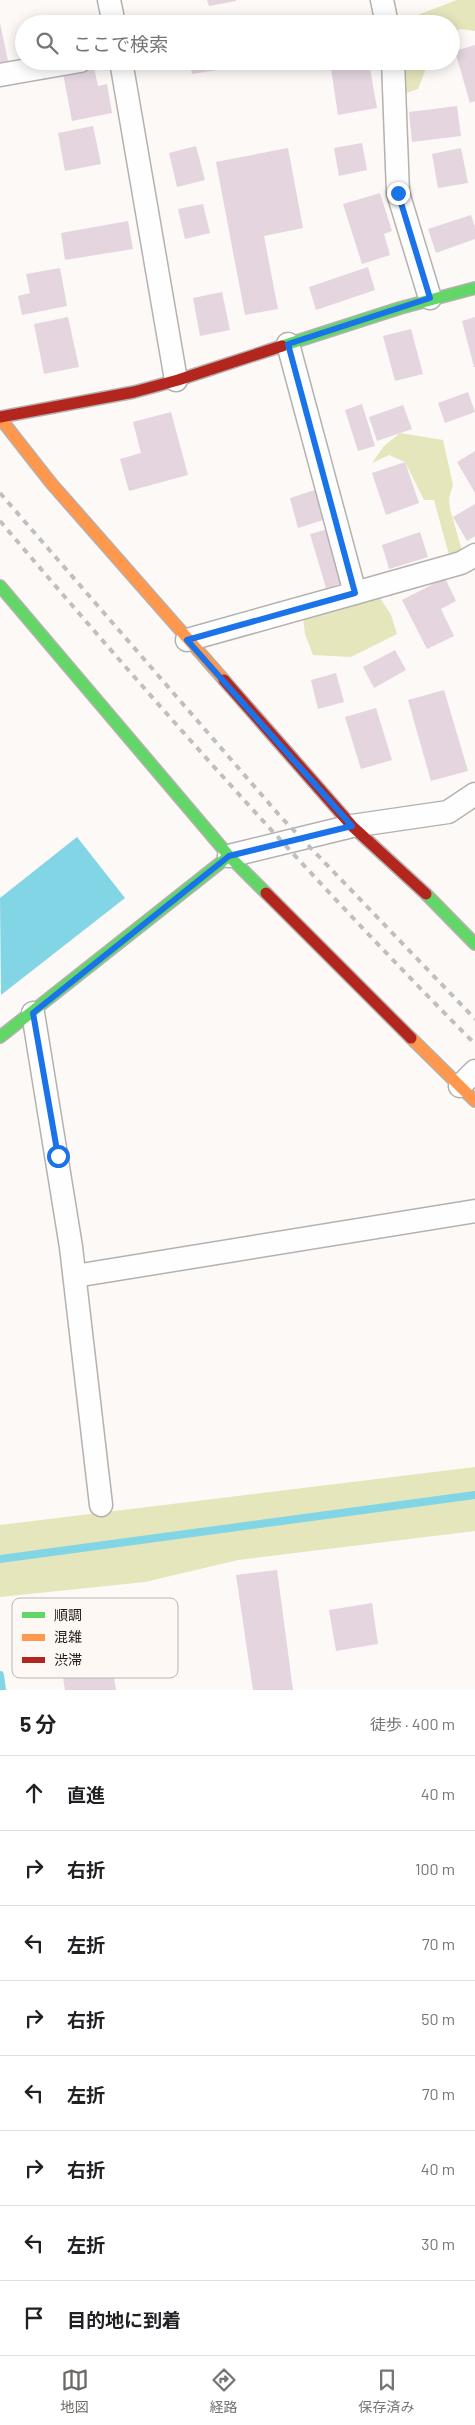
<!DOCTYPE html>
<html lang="ja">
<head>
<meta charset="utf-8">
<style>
  :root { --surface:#fff; --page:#f2f2f2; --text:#202124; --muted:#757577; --line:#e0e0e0; --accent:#6d6966 }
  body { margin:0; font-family:Barlow,"Noto Sans JP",sans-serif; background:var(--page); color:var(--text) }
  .stop { position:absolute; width:15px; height:15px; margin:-11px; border:4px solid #1a73e8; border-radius:50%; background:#fff }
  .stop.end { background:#1a73e8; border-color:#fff; box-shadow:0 1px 5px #0008 }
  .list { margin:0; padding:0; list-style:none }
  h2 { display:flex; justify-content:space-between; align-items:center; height:65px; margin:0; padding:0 20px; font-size:21px }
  h2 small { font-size:16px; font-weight:400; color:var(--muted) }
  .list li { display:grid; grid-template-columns:32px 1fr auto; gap:15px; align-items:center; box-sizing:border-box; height:75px; padding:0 20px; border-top:1px solid var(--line) }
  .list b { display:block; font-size:19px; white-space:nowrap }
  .list em { font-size:16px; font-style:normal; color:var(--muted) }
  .icon { flex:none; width:28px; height:28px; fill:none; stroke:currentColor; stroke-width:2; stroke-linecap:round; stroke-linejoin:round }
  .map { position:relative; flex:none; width:475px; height:1690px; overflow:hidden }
  .search { position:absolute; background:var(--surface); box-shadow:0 2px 12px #0003; left:15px; right:15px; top:15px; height:55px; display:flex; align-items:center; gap:12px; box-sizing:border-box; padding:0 18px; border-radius:28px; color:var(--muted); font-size:19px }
  .sheet { height:665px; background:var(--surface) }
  nav { display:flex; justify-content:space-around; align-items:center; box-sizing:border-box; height:70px; border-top:1px solid var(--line); background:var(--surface); font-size:14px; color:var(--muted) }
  nav a { display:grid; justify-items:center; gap:2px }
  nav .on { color:var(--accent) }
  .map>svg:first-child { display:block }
  .green { fill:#e5e6bc }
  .water { fill:#82d5e4 }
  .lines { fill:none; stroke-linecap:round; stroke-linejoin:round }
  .stream { stroke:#82d5e4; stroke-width:8 }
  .building { fill:#e4d5df }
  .street-casing { stroke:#b4b1af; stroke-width:25 }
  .fast-casing { stroke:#b4b1af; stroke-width:14 }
  .slow-casing { stroke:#b4b1af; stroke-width:14 }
  .jam-casing { stroke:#b4b1af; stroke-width:14 }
  .street { stroke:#fffefe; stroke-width:22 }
  .fast { stroke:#63d668; stroke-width:11 }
  .slow { stroke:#ff974d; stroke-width:11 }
  .jam { stroke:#b3261e; stroke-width:11 }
  .rail { stroke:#c0bfbf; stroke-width:4; stroke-dasharray:6 6; stroke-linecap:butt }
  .route { stroke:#1a73e8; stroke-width:6 }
  .key { fill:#fef8f5; stroke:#bbb6b3; stroke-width:1 }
  .key-label { font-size:14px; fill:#201b18 }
</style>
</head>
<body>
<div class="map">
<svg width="475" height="1690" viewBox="0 0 475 1690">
  <rect width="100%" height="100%" fill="#fcf9f7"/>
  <g class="green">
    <path d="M457 0H475V31L460 29 451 35V24H394Z"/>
    <path d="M393 61H429L418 89 395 97Z"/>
    <path d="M400 433 443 440 453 485 449 498 450 509 465 561 452 566 434 500H424L405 462 389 455 372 463 384 446Z"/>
    <path d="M378 595 391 615 397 634 351 657 313 655 305 634 302 608Z"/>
    <path d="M475 1467V1531L238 1560 145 1582 0 1597V1525Z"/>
  </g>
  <path class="water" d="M77 837 125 898 1 995 0 898Z"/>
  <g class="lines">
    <g class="stream">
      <path d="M0 1559 475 1495"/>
      <path d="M0 1675 2 1690"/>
    </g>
  </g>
  <g class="building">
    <path d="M207 0H236V1L209 6Z"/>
    <path d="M346 15 347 24H310L309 21Z"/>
    <path d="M214 16 215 24H183L182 22Z"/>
    <path d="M0 23 8 61 0 63Z"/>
    <path d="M475 45V101L470 103 455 51Z"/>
    <path d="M189 61H222L223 69 192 74Z"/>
    <path d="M369 63 377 108 338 115 331 69Z"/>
    <path d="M94 67 98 86 107 84 112 113 72 121 63 73Z"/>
    <path d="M457 106 461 136 412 142 409 112Z"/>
    <path d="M93 126 101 164 65 171 58 133Z"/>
    <path d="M362 143 367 170 339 176 334 148Z"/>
    <path d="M196 146 205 180 177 187 169 153Z"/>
    <path d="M288 148 303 228 264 236 278 309 245 315 216 162Z"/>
    <path d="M461 148 468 183 438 188 432 154Z"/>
    <path d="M380 193 392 231 384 234 390 255 362 264 343 204Z"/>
    <path d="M203 204 210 233 185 239 178 209Z"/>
    <path d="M471 215 475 227V239L436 253 428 229Z"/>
    <path d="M128 221 133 249 65 260 61 233Z"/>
    <path d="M368 267 375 290 316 310 309 287Z"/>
    <path d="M60 268 67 306 22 315 18 296 30 293 26 274Z"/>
    <path d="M222 292 230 330 200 336 193 298Z"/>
    <path d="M68 317 79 367 44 374 34 324Z"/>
    <path d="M475 317V367H474L462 321Z"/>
    <path d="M411 329 423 374 395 381 383 336Z"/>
    <path d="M468 392 475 412 445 423 438 403Z"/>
    <path d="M362 404 375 446 358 451 345 410Z"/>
    <path d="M403 405 412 429 377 441 369 417Z"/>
    <path d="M171 412 188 475 129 491 120 459 141 453 133 422Z"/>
    <path d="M475 451V493L457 462Z"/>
    <path d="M405 462 419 503 386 515 372 473Z"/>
    <path d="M315 490 323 520 298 528 290 498Z"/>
    <path d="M475 504V536L467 541 453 517Z"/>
    <path d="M328 529 343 583 326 588 310 534Z"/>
    <path d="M420 532 428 557 389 569 382 545Z"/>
    <path d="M445 578 456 601 441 609 454 636 427 649 402 600Z"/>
    <path d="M395 650 406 670 374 688 363 667Z"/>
    <path d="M336 673 344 702 318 709 311 680Z"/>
    <path d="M444 690 468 771 431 781 408 700Z"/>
    <path d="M376 708 392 760 361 769 345 717Z"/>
    <path d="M277 1570 293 1690H253L236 1575Z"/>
    <path d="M102 1599 116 1690H65L52 1607Z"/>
    <path d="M372 1603 378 1644 336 1651 329 1610Z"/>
  </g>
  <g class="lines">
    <g class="street-casing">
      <g id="street">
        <path d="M109 0 114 24"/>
        <path d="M382 0 387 24"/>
        <path d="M121 61 176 380"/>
        <path d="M393 61 398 193 430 298"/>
        <path d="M0 75 80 61"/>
        <path d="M355 593 461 563 475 555"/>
        <path d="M187 640 355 593 288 344"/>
        <path d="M229 856 352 826 448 812 475 794"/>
        <path d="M33 1013 71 1247 101 1505"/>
        <path d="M460 1086 475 1071"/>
        <path d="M75 1276 475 1211"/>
      </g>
    </g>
    <g class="fast-casing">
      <g id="fast">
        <path d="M282 346 400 308 475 288"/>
        <path d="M0 586 229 856 266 893"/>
        <path d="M426 894 475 944"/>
        <path d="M0 1037 229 856"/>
      </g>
    </g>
    <g class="slow-casing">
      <g id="slow">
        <path d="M0 418 51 483 224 680"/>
        <path d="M411 1038 475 1101"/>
      </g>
    </g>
    <g class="jam-casing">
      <g id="jam">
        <path d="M0 417 134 392 178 380 282 346"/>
        <path d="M224 680 352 826 426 894"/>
        <path d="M266 893 411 1038"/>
      </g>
    </g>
    <use href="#street" class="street"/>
    <use href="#fast" class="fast"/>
    <use href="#slow" class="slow"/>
    <use href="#jam" class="jam"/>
    <g class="rail">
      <path d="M0 493 280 816 475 1019"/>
      <path d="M0 521C152 700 309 877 475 1044"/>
    </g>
  </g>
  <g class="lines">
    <path class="route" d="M58 1156 33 1013 229 856 352 826 187 640 355 593 288 344 430 298 398 193"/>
  </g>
  <rect x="12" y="1598" width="166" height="80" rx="8" class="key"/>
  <rect x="22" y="1612" width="23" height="6" fill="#63d668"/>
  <rect x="22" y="1634" width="23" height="7" fill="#ff974d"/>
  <rect x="22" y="1657" width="23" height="6" fill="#b3261e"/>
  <g class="key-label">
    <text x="54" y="1620">順調</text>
    <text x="54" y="1642">混雑</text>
    <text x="54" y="1665">渋滞</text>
  </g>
</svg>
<div class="stop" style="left:58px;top:1156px"></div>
<div class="stop end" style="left:398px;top:193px"></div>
<div class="search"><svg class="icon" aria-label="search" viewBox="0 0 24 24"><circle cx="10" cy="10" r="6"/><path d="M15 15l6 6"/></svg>ここで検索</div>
</div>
<section class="sheet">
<h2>5 分<small>徒歩 · 400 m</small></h2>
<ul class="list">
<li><svg class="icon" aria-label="ahead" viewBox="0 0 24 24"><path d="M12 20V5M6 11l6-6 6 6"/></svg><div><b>直進</b></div><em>40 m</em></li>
<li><svg class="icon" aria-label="right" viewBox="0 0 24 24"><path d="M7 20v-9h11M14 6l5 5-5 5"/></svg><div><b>右折</b></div><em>100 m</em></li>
<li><svg class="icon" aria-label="left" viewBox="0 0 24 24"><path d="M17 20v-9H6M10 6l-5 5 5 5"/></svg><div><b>左折</b></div><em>70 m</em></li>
<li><svg class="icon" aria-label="right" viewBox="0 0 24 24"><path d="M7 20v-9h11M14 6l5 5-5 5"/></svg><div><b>右折</b></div><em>50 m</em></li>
<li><svg class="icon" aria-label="left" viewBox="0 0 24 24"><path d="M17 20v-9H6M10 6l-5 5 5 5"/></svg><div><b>左折</b></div><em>70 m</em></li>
<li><svg class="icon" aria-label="right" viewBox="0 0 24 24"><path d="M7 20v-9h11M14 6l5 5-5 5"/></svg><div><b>右折</b></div><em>40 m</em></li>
<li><svg class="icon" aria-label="left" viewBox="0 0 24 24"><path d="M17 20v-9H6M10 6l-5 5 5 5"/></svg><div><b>左折</b></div><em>30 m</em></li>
<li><svg class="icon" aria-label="arrive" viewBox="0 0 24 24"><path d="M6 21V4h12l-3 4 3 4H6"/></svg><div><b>目的地に到着</b></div></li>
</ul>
</section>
<nav>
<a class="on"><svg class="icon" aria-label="map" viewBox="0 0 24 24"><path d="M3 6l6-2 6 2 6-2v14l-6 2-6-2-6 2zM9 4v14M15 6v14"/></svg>地図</a>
<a><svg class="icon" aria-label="directions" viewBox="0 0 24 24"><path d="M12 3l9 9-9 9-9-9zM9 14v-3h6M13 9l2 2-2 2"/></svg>経路</a>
<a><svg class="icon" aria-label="saved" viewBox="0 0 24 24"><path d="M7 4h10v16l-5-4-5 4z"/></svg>保存済み</a>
</nav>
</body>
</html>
